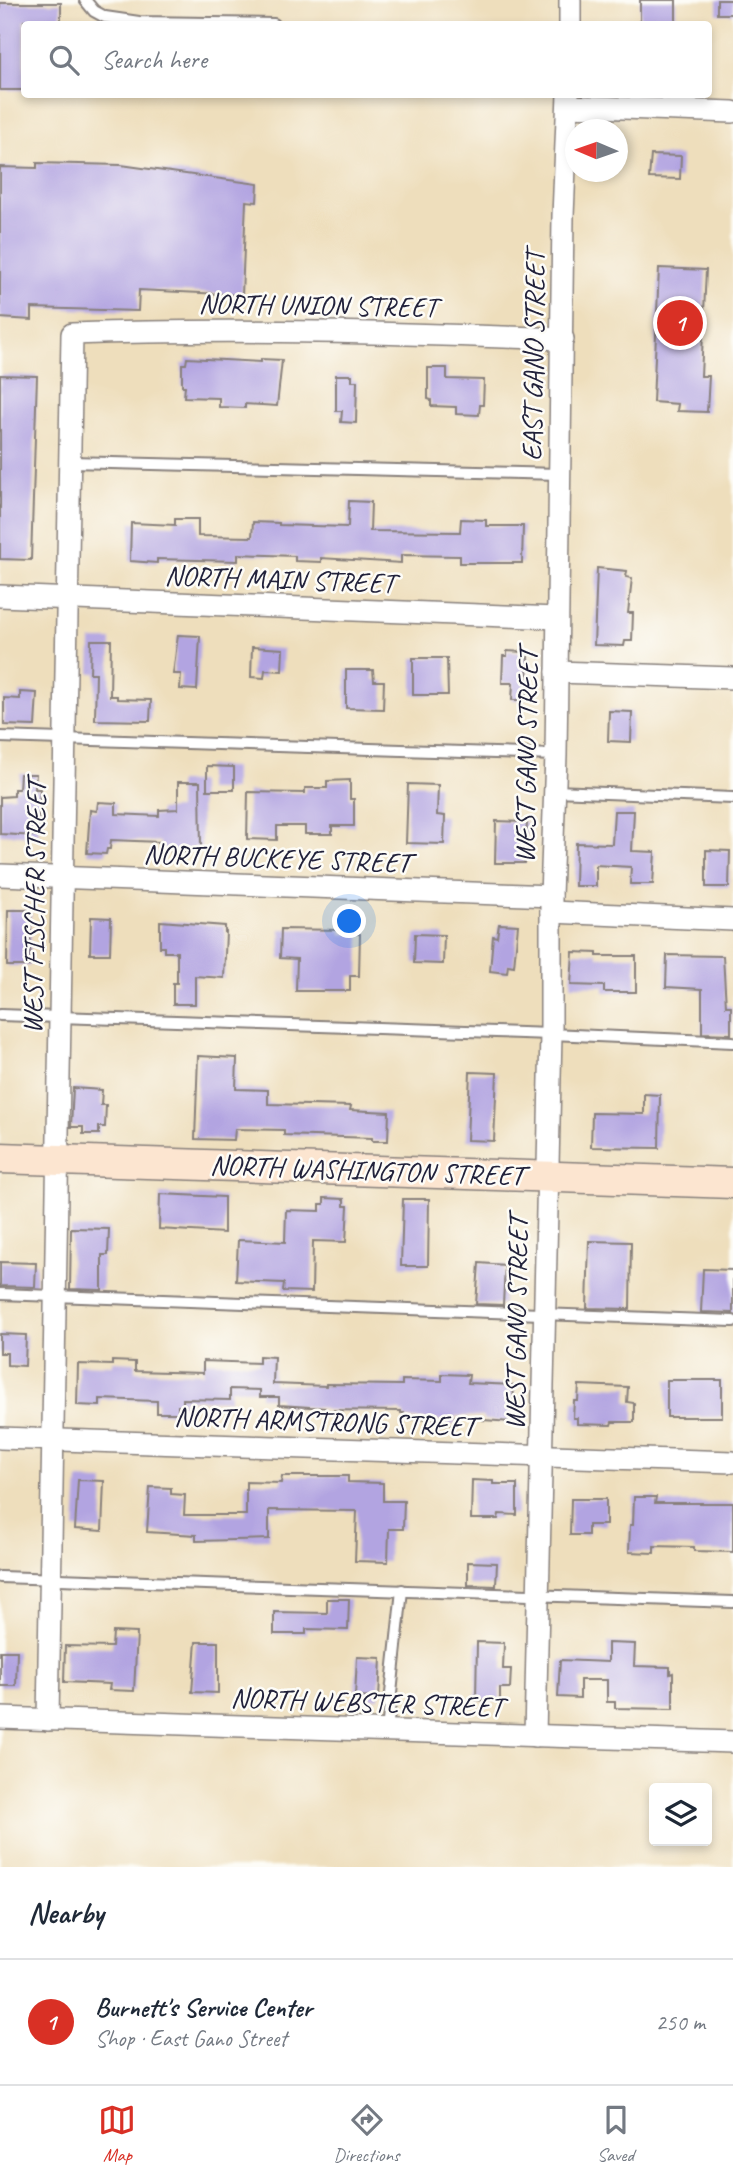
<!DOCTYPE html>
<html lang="en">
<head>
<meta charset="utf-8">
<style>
  :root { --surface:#fff; --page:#f2f2f3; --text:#1f2937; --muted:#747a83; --line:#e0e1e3; --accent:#d93025 }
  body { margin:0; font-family:Caveat,sans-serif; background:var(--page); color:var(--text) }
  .controls { position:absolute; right:21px; bottom:21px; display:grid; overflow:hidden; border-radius:7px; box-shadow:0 4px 10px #0003 }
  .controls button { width:63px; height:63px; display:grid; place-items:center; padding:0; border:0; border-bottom:2px solid var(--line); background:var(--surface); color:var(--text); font:35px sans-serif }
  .compass { position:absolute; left:565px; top:119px; width:63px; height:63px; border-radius:50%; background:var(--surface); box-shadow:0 4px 10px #0003; rotate:272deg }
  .you { position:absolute; left:350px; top:922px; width:24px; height:24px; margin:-18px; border:5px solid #fff; border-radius:50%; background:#1a73e8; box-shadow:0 0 0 10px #1a73e833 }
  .badge { display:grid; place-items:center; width:46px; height:46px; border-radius:50%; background:var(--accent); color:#fff; font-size:23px; font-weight:700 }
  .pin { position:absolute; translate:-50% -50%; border:4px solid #fff; box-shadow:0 2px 7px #0006 }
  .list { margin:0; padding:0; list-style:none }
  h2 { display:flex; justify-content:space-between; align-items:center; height:91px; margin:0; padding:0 28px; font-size:30px }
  h2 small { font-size:23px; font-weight:400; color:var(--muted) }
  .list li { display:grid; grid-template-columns:46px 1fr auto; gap:21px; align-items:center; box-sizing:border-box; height:126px; padding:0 28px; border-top:2px solid var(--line) }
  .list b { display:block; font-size:26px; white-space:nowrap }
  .list p { margin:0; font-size:23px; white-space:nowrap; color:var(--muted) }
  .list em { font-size:23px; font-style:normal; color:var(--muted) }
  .icon { flex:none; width:38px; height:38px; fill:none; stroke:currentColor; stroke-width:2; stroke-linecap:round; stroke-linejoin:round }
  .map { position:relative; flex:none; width:733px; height:1867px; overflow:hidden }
  .search { position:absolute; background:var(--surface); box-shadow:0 4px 10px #0003; left:21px; right:21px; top:21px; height:77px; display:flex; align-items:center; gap:18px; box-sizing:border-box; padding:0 24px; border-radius:7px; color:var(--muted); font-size:26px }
  .sheet { height:217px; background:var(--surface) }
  nav { display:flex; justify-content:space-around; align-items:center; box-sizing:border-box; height:98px; border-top:2px solid var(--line); background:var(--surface); font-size:19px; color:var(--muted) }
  nav a { display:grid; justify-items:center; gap:4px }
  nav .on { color:var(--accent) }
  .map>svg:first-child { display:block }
  .building { fill:#b2a4e1 }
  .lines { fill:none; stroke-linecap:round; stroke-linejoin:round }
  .lane-casing { stroke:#88807c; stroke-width:14 }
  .street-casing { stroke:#88807c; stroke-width:24 }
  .secondary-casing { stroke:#88807c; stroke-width:33 }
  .lane { stroke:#fff; stroke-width:10 }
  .street { stroke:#fff; stroke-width:21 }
  .secondary { stroke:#fce5d0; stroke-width:30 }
  .labels { text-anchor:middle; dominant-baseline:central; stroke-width:5; stroke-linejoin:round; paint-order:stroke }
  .street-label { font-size:28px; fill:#22223b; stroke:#fdfcf7 }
</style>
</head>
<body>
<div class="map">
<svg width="733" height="1867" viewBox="0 0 733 1867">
  <rect width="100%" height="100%" fill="#fdfcf7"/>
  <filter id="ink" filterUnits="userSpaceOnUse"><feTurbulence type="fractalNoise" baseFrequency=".0143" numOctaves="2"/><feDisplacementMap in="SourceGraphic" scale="14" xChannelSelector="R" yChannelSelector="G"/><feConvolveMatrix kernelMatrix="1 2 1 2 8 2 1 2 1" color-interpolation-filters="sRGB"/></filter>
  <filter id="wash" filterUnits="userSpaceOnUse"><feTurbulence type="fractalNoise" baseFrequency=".00686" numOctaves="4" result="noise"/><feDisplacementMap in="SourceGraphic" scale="28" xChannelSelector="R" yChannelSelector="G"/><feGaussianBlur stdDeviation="1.57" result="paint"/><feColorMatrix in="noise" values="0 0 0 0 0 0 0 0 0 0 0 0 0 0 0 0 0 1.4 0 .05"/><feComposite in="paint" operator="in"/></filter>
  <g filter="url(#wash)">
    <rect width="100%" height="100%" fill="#eedebc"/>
    <g id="blocks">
      <g class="building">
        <rect x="640" y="0" width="36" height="24"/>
        <rect x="717" y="0" width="16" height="14"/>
        <path d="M0 3H61V21H24V90H0Z"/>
        <path d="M651 155 681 156 680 179 649 178Z"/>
        <path d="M37 163 121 165 258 184 257 202 246 201 242 295 139 290 138 311 32 308V320L0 318V167L37 168Z"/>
        <path d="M659 268 706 270 701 376H709L707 412 677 411 678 404 653 402Z"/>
        <path d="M187 358 261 362V359L282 360 277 406 245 404V408L219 407V398L184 397 185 386H182V364H186Z"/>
        <path d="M428 368H447V379L484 380 483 405H480L479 415 456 414V407L431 406V400L428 399Z"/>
        <path d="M0 375 37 376 31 560 0 559Z"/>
        <path d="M336 375H352V381H357L356 423 341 422 342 411H336Z"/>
        <path d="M349 501 371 502 370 531 460 532 461 519 486 520V526H523L522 563H460V556L401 555V563L321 558V562L295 561V556L238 554V561L157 559V563L130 561 131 523 175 525V519H198V536L252 537 253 522 279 523V525L348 527Z"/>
        <path d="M597 568 627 571 626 577 632 578 628 613H633L632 641H625L624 646 594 645Z"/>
        <path d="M178 635 200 636 197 690 180 689 181 674H173Z"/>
        <path d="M91 640H111L110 696H117V699L151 700 150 721 95 720 96 673H90Z"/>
        <path d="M252 647 283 649 282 671 265 670 264 678 251 677Z"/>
        <path d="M507 651 523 652V657H528L526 700H512L513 683H502L503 656H507Z"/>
        <path d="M413 658H447L448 695H413Z"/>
        <path d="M346 670H373L374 681H384L383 709 346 708Z"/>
        <path d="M20 692 37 693 35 726 4 725V698L20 699Z"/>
        <path d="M609 711 632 712 631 742 608 741Z"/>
        <path d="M207 766 234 767V790H207Z"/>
        <path d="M20 774H36L35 789H40L38 836 0 834V797L14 796V789H19Z"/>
        <path d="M350 780V799H354V826H332V834H305V826H277V840L247 839 248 792 305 793V788H327V781Z"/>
        <path d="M178 782H200L201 848H189V853H171V848L160 849V842L111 840 110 849H107L106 854 87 853 90 810 97 811 98 802 116 803V814L159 816V810L178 809Z"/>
        <path d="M408 784 438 785 437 815 445 816 444 844 406 843Z"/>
        <path d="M614 811H634L632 851 655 852 653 884H630L631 867 596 865V886H575L576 843 612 844Z"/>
        <path d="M496 821 527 822 525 863H495Z"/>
        <path d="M706 850 730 851 729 887H706Z"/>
        <path d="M8 910H31L30 966H7Z"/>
        <path d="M91 917 111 918 110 954H90Z"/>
        <path d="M160 921 225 926V932H226L224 978 195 976V1004H173V983H177V952H164V947H160Z"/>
        <path d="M499 924 518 925 514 966 508 965 507 973 490 971 493 936 497 937Z"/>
        <path d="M281 929 342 930V934H360L359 976H350V991H296L297 959 280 958Z"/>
        <path d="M415 934 444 935 443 964 414 963Z"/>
        <path d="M573 952 597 953V956H636V992H604V986L571 985Z"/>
        <path d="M667 955 723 956 726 1006H731V1034L702 1033V989L666 987Z"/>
        <path d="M198 1056 237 1058 236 1089 268 1090V1104L351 1106 350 1110 389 1112 388 1141H372V1138L284 1135V1130L235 1129 234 1140 195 1139Z"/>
        <path d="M470 1072 497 1073 494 1141 467 1140Z"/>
        <path d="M73 1088 102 1090 101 1105H106L105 1127H99V1134H83V1127H71Z"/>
        <path d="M644 1094 660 1095 659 1148 591 1147 592 1113 644 1114Z"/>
        <path d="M160 1194 224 1197V1233L159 1229Z"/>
        <path d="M324 1198 344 1199V1206H348L346 1242 313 1241 312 1292 283 1291 284 1283 236 1281 238 1240 285 1242 286 1210 320 1211V1204H324Z"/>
        <path d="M403 1199H429L428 1266H401Z"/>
        <path d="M71 1228 109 1229 108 1255H102V1290L70 1289Z"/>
        <path d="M589 1241 631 1242 630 1309 587 1308Z"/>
        <path d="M0 1262 36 1263 35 1287 0 1286Z"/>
        <path d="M479 1263 505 1265 503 1305 476 1304Z"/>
        <path d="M703 1269 733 1270V1313L701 1312Z"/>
        <path d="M0 1334 26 1335 25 1366 7 1365V1353H0Z"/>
        <path d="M259 1356 274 1357 273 1384 326 1386V1384L402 1385V1380L442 1381V1374L469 1375 468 1383 514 1385 512 1422 483 1420V1417L455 1416V1425L440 1424V1420L404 1419V1413H401V1411L325 1410V1408L279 1405V1397H260V1390L230 1389V1400L183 1399V1406H178V1413H157V1401L100 1399V1406L77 1405 78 1364 112 1365V1361L135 1362V1371L203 1373V1361L259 1363Z"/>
        <rect x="667" y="1380" width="55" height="37"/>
        <path d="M579 1385 628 1387 627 1402 634 1403V1422H612L611 1425 577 1424V1418H573L574 1401H578Z"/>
        <path d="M282 1476H348V1482L383 1483V1501H404L403 1529H389L388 1562 355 1561 357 1511 269 1510V1539L196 1541V1535L147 1532 150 1487 171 1488V1494L185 1495 184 1515H246V1482L281 1483Z"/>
        <path d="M78 1480 104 1481 102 1531 75 1529Z"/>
        <path d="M472 1480 493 1481V1484H517V1515L499 1514 498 1519H471Z"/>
        <path d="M634 1497H656L655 1503H733V1552L694 1551V1547L654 1546V1553L629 1552 630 1525H633Z"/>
        <path d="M571 1499H606V1525H588V1535H570Z"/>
        <path d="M468 1562 497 1563 496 1586 468 1585Z"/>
        <path d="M327 1599H349L348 1630 306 1629V1634H274V1612L327 1613Z"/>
        <path d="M113 1632 137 1633 134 1691 109 1690 110 1684 64 1682 65 1646 112 1647Z"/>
        <path d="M196 1642H218V1693L192 1692Z"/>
        <path d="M477 1642 504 1643 503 1669H511L510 1688H500V1701L476 1700Z"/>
        <path d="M608 1643 635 1644 634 1666 670 1667V1674L673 1673V1709L615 1708V1702H607V1680H580V1698L558 1697 560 1660 608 1662Z"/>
        <path d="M0 1651H17L16 1686H0Z"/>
        <path d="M357 1657 381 1658 379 1698 355 1697Z"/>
      </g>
    </g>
  </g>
  <g filter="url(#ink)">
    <use href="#blocks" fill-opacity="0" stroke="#88807c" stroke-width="2"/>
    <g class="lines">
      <g class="lane-casing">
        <g id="lane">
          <path d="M85 0 94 11 105 17 139 22 274 24"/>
          <path d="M70 462 560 474"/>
          <path d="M0 737 556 755"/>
          <path d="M555 791 733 798"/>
          <path d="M0 1015 551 1034 733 1042"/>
          <path d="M0 1294 733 1321"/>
          <path d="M0 1577 733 1602"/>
          <path d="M387 1731 402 1590"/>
        </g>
      </g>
      <g class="street-casing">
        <g id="street">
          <path d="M570 24V0"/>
          <path d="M568 106 733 112"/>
          <path d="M0 596 557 618"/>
          <path d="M557 672 733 678"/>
          <path d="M0 875 551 896"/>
          <path d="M551 912 733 920"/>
          <path d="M0 1438 733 1462"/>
          <path d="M0 1718 733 1742"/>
          <path d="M48 1720C55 1258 64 796 72 334 235 328 399 333 563 339"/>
          <path d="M535 1736 551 1034V896L556 755 563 216 568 94"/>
        </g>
      </g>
      <g class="secondary-casing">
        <path id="secondary" d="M0 1158 733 1183"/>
      </g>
      <use href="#lane" class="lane"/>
      <use href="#street" class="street"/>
      <use href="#secondary" class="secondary"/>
    </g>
  </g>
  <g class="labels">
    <g class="street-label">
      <text transform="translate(318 305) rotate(1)">NORTH UNION STREET</text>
      <text transform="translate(533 356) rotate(-89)">EAST GANO STREET</text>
      <text transform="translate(280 579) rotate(2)">NORTH MAIN STREET</text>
      <text transform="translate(526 756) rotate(-89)">WEST GANO STREET</text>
      <text transform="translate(277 858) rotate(2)">NORTH BUCKEYE STREET</text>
      <text transform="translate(34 907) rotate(-89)">WEST FISCHER STREET</text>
      <text transform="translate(367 1170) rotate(2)">NORTH WASHINGTON STREET</text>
      <text transform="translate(516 1323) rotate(-89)">WEST GANO STREET</text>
      <text transform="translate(325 1421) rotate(2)">NORTH ARMSTRONG STREET</text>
      <text transform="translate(367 1702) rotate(2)">NORTH WEBSTER STREET</text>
    </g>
  </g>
</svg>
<div class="controls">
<button><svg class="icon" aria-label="layers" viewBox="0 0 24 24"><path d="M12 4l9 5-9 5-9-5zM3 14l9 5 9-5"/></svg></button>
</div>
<svg class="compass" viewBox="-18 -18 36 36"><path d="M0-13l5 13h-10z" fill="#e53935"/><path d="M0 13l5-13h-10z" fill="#747a83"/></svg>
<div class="you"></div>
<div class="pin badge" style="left:680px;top:323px">1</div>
<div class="search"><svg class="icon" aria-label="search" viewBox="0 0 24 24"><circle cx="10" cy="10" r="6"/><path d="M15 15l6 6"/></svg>Search here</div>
</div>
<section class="sheet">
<h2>Nearby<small></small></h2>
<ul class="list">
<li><span class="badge">1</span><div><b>Burnett's Service Center</b><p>Shop · East Gano Street</p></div><em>250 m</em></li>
</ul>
</section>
<nav>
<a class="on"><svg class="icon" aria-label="map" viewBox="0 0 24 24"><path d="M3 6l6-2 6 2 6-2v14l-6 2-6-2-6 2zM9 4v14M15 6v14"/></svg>Map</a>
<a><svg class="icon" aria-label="directions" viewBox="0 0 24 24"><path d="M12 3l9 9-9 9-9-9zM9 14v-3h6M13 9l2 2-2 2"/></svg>Directions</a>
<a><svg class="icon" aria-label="saved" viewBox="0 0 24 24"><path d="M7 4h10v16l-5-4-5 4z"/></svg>Saved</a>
</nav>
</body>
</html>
